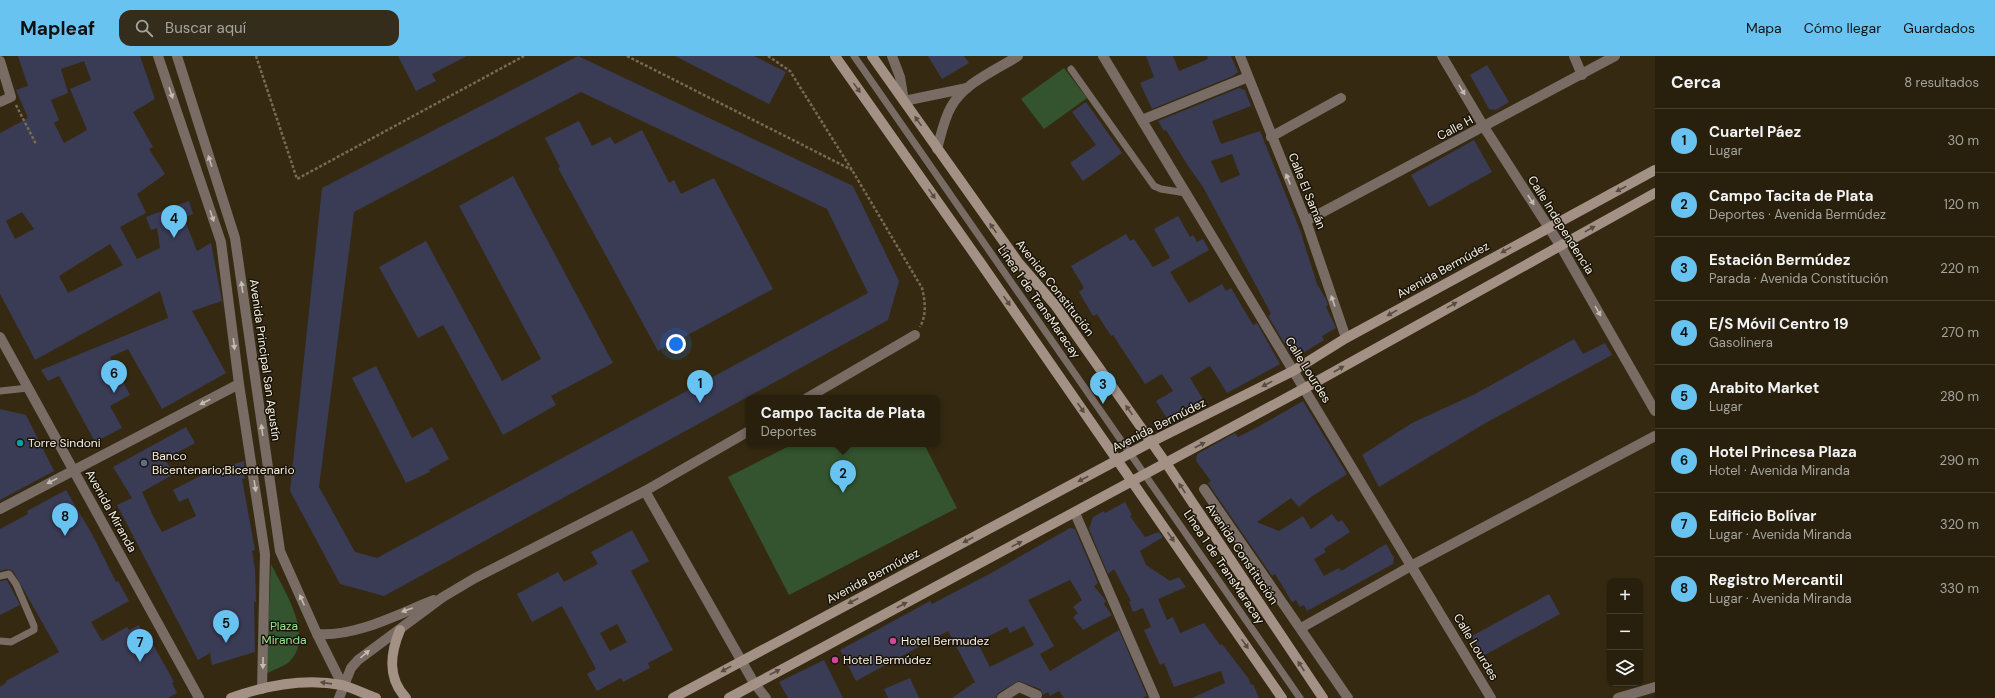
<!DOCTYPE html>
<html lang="es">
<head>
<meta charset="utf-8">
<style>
  :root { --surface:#28200d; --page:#342d1b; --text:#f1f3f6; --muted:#a5a39d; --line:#443e2e; --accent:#69c3f1 }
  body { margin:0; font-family:"DM Sans",sans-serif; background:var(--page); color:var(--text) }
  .controls { position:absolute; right:12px; bottom:12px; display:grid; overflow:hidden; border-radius:8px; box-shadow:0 1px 3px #0004 }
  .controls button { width:36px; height:36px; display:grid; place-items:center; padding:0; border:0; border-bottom:1px solid var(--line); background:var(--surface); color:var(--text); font:20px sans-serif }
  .you { position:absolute; left:676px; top:288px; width:14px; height:14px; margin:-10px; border:3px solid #fff; border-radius:50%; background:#1a73e8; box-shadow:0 0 0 6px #1a73e833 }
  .badge { display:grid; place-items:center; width:26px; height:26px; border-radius:50%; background:var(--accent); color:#111; font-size:13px; font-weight:700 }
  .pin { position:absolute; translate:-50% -33px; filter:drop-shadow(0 1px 2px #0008) }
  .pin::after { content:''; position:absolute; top:21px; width:14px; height:12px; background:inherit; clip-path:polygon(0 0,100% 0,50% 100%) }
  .popup { position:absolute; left:746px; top:339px; width:194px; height:52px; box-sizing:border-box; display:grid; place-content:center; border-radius:8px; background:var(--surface); filter:drop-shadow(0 1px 3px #0005); font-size:13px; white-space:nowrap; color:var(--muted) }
  .popup b { font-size:15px; color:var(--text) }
  .popup::after { content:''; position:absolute; left:50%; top:100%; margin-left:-8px; border:8px solid transparent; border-top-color:var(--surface) }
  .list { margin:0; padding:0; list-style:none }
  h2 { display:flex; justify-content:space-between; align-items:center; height:52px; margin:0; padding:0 16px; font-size:17px }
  h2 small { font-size:13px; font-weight:400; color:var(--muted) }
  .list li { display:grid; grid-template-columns:26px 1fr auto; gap:12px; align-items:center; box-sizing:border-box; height:64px; padding:0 16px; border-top:1px solid var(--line) }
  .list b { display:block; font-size:15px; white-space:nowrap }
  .list p { margin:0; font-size:13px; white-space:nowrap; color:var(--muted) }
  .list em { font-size:13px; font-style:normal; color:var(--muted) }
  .icon { flex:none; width:22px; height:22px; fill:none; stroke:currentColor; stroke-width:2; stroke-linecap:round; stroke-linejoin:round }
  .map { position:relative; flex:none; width:1655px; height:642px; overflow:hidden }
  header { display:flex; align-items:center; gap:24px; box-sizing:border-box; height:56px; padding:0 20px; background:var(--accent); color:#111 }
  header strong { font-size:19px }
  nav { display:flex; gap:22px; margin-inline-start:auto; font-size:14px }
  .search { width:280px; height:36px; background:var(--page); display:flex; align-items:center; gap:10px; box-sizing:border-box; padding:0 14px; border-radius:12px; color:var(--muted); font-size:15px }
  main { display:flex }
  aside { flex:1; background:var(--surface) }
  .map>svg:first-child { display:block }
  .green { fill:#33542f }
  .building { fill:#3a3b54; fill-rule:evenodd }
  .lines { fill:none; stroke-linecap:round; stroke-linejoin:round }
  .path { stroke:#756b55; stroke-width:2.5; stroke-dasharray:3 2; stroke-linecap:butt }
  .lane { stroke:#786c65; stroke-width:7 }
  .street { stroke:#786c65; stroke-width:10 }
  .secondary { stroke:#a49185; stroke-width:10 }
  .oneway { fill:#584c41 }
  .oneway2 { fill:#c5bcb0 }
  .culture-dot { fill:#0f9aa8; stroke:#191309; stroke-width:1.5 }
  .service-dot { fill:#5c6f8a; stroke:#191309; stroke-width:1.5 }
  .hotel-dot { fill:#d1479c; stroke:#191309; stroke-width:1.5 }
  .labels { text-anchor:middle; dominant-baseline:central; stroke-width:3; stroke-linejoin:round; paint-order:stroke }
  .street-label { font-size:12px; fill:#f8f1e2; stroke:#191309 }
  .poi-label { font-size:12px; fill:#f8f1e2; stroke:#191309; text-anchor:start }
  .park-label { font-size:12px; fill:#98e88e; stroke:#191309 }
</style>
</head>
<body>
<header>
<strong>Mapleaf</strong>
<div class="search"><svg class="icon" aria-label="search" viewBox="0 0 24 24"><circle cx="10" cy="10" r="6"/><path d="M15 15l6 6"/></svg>Buscar aquí</div>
<nav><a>Mapa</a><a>Cómo llegar</a><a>Guardados</a></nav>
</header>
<main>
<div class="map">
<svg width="1655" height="642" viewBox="0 0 1655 642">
  <rect width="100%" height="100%" fill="#352a11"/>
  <g class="green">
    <path d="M1064 12 1087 42 1044 73 1021 43Z"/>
    <path d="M793 388H924L957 452 789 539 728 421Z"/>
    <path d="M271 508C283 533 317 582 288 607 282 611 273 614 266 618Z"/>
  </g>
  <g class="building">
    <path d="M18 0H140L155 43 133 56 153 91 149 93 165 118 137 138 146 157 120 171 137 203 160 192 157 172 151 174 146 161 189 145 193 158 184 162 197 195 211 187 222 245 192 255 226 317 162 353 128 293 110 301 130 339 110 350 122 372 95 386 59 320 48 325 41 314 168 262 160 235 35 304 31 296 0 238V77L28 62 16 34 28 30ZM84 5 91 24 70 33 87 74 64 87 54 67 59 64 51 44 68 37 61 13ZM22 156 34 173 15 183 6 165ZM110 188 123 209 68 237 59 220Z"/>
    <path d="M398 0H467L432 18 436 25 416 35Z"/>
    <path d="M578 0 853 130 899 225 888 264 384 540 340 528 290 435 322 132ZM581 36 827 153 868 237 377 502 355 496 319 431 354 156Z"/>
    <path d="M675 0H754L786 16 769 48Z"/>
    <path d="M928 0H964L969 7 942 23Z"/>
    <path d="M1146 0H1173L1179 15 1208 3 1207 0H1231L1238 16 1233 20 1152 53 1140 27 1154 21Z"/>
    <path d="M1487 9 1509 46 1496 54 1489 53 1470 19Z"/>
    <path d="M1239 32 1245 34 1251 50 1212 65 1221 88 1260 75 1300 174 1317 228 1326 243 1328 249 1326 251 1336 272 1322 280 1324 284 1300 299 1289 295 1268 260 1271 258 1269 254 1203 131 1188 110 1166 74 1164 75 1158 65ZM1232 98 1240 119 1221 127 1211 105Z"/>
    <path d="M1086 46 1122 97 1083 125 1070 107 1096 89 1072 56Z"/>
    <path d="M579 65 592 90 610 81 615 88 642 74 669 127 674 124 681 138 714 122 773 233 658 295 558 112 560 111 545 82Z"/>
    <path d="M1474 84 1492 116 1429 151 1411 119Z"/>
    <path d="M513 120 613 307 551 340 556 349 503 379 443 269 418 282 379 211 426 185 502 325 541 303 459 150Z"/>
    <path d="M1178 160 1190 181 1193 179 1197 186 1203 183 1209 194 1170 216 1189 247 1222 228 1226 235 1231 232 1253 269 1257 267 1280 308 1227 337 1210 310 1190 322 1206 348 1171 369 1156 345 1173 335 1162 318 1145 328 1113 279 1111 280 1097 258 1093 260 1079 236 1084 232 1071 210 1126 178 1130 185 1134 183 1153 211 1170 202 1154 173Z"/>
    <path d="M1574 283 1583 298 1605 287 1612 299 1489 365 1379 431 1362 399 1412 367 1475 338Z"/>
    <path d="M376 310 412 382 432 371 449 403 429 414 430 416 406 427 352 322Z"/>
    <path d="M1303 345 1347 418 1311 441 1299 451 1291 442 1257 466 1279 475 1303 460 1311 473 1332 458 1338 466 1342 464 1350 476 1324 493 1326 496 1314 503 1324 520 1339 512 1341 515 1386 488 1394 502 1393 508 1307 555 1304 549 1300 551 1296 544 1292 546 1275 518 1272 520 1216 439 1208 427 1211 425 1196 405 1197 398 1235 377 1238 381 1256 372Z"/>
    <path d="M0 353 26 359 54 415 0 444Z"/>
    <path d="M186 371 195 387 165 403 174 418 142 436 154 462 162 476 196 460 188 442 179 446 173 434 208 416 244 405 245 422 242 423 255 494 252 495 255 513 256 546H254L255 596 212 609 210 597 198 604 117 449 132 442 113 411Z"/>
    <path d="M66 434 92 478 116 526 118 525 129 545 91 566 102 585 127 571 129 574 139 569 147 584 150 583 174 626 172 627 177 637 168 642H0V631L6 627V625L59 596 13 515 8 513 0 515V473L28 458 27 455Z"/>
    <path d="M1125 446 1132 459 1130 460 1145 481 1159 476 1163 481 1140 495 1146 509 1170 525 1179 521 1186 531 1158 543 1167 564 1173 561 1180 577 1204 567 1220 589 1222 588 1248 622 1251 629 1253 628 1259 642H1192L1225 627 1221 615 1174 631 1164 607 1160 609 1144 574 1151 571 1143 552 1133 556 1129 546 1131 545 1114 513 1108 518 1089 473 1093 461 1104 455 1105 457Z"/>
    <path d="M1070 472 1075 473 1098 527 1094 530 1106 545 1104 548 1112 559 1083 574 1073 561 1078 557 1073 551 1082 544 1070 524 1028 544 1054 590 1040 598 1050 615 1119 574 1147 640 1142 642H1064L1059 635 1050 640 1048 636 1043 639 1040 633 1019 625 998 637 996 642H952L975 626 948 575 856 625 840 594 930 545 932 548 993 516ZM1024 570 1034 589 990 611 977 586 1007 571 1010 577Z"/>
    <path d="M632 474 649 505 631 515 673 594 648 607 650 612 623 626 621 622 597 635 587 618 596 613 562 550 532 566 517 538 558 516 564 526 598 508 591 496ZM617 568 627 586 610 595 600 577Z"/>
    <path d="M7 524 20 549 0 559V525Z"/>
    <path d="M1549 538 1560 558 1483 600 1472 580Z"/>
    <path d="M824 604 843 642H788L779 626Z"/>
    <path d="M910 622 919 642H888L884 633Z"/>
  </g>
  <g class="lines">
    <g class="path">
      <path d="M256 0 297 123 524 0"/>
      <path d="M627 0 852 114"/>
      <path d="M768 0 790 15 852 114 922 232C925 245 927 258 920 271"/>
      <path d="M16 49 36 88"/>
    </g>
    <g class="lane">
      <path d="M854 0 1300 642"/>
      <path d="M1071 13 1154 130 1161 133 1186 137"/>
      <path d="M0 335 28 332"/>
      <path d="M0 520 9 518 16 528 34 570V574L11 586 0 585"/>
    </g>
    <g class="street">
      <path d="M158 0 221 186 239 328 265 498 262 633"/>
      <path d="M177 0 235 182 280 495 317 578 343 630"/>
      <path d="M892 0 900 21 904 45 967 32"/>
      <path d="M1103 0 1491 642"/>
      <path d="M1240 0 1306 165 1346 282"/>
      <path d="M1442 0 1484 71 1560 189 1655 355"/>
      <path d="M1574 0 1582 19"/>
      <path d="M0 5 11 41 0 46"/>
      <path d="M1142 64 1248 21"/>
      <path d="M1271 81 1341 42"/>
      <path d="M937 93C941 79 944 63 951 51 964 27 996 14 1018 0"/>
      <path d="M1306 165 1615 0"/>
      <path d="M0 281 199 642"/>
      <path d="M807 342 915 279"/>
      <path d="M1204 433 1348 642"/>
      <path d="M645 435 754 627 766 642"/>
      <path d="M0 453 239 328"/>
      <path d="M1075 457 1155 642"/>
      <path d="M1301 572 1411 510 1655 380"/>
      <path d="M317 578C356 581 398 558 434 544"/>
      <path d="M339 642 351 612 358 604 443 541 475 522 645 435 749 375"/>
      <path d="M1002 642 1019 631 1037 639"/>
      <path d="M1618 642 1655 631"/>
    </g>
    <g class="secondary">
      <path d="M835 0 980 206 1282 642"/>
      <path d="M872 0 1018 206 1055 249 1166 407 1323 642"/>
      <path d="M400 574C390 598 387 622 406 642"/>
      <path d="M231 642C267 629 304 622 342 629 353 632 365 638 376 642"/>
      <path d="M673 642 1151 386 1293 315 1346 282 1655 114"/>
      <path d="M729 642 1305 332 1655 137"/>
    </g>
  </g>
  <defs><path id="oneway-solid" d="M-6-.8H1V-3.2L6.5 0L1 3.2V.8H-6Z"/></defs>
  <g class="oneway">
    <use href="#oneway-solid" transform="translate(857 32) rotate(55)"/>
    <use href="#oneway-solid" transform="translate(918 65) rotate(-125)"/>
    <use href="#oneway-solid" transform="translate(1621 133) rotate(152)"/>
    <use href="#oneway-solid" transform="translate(932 138) rotate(55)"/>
    <use href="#oneway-solid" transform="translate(993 172) rotate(-125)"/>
    <use href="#oneway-solid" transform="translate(1590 173) rotate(-29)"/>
    <use href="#oneway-solid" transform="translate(1506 194) rotate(151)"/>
    <use href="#oneway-solid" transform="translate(1007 245) rotate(55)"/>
    <use href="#oneway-solid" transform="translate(1452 249) rotate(-29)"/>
    <use href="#oneway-solid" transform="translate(1392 257) rotate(151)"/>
    <use href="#oneway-solid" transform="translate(1339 313) rotate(-30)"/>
    <use href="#oneway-solid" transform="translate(1267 328) rotate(153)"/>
    <use href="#oneway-solid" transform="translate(1081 352) rotate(55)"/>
    <use href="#oneway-solid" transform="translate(1129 354) rotate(-125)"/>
    <use href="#oneway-solid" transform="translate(1200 389) rotate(-28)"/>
    <use href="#oneway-solid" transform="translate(1083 423) rotate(152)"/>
    <use href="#oneway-solid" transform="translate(1182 432) rotate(-124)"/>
    <use href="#oneway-solid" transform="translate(1171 481) rotate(55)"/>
    <use href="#oneway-solid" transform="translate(968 484) rotate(152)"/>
    <use href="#oneway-solid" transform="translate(1017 488) rotate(-28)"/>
    <use href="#oneway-solid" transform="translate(853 545) rotate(152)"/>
    <use href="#oneway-solid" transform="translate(902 549) rotate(-28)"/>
    <use href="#oneway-solid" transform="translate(1245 588) rotate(55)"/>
    <use href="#oneway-solid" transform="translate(1301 610) rotate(-124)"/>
    <use href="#oneway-solid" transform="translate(726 613) rotate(151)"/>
    <use href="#oneway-solid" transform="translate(775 616) rotate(-28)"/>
    <use href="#oneway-solid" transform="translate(326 627) rotate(-172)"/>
  </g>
  <g class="oneway2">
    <use href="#oneway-solid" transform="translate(1462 34) rotate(59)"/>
    <use href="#oneway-solid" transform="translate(171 37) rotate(71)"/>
    <use href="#oneway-solid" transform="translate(210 105) rotate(-108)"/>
    <use href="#oneway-solid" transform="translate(1288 123) rotate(-112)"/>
    <use href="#oneway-solid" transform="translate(1531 144) rotate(57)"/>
    <use href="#oneway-solid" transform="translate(212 160) rotate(71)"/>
    <use href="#oneway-solid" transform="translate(242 231) rotate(-98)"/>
    <use href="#oneway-solid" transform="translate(1333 245) rotate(-109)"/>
    <use href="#oneway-solid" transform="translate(1598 255) rotate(60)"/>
    <use href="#oneway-solid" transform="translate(234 288) rotate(83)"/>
    <use href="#oneway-solid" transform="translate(205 346) rotate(152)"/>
    <use href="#oneway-solid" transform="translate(262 374) rotate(-98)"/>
    <use href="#oneway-solid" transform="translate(52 425) rotate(152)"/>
    <use href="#oneway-solid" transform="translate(255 430) rotate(81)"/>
    <use href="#oneway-solid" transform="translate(302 544) rotate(-114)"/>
    <use href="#oneway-solid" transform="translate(407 554) rotate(160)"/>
    <use href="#oneway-solid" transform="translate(365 598) rotate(-40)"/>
    <use href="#oneway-solid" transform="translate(263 607) rotate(91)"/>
  </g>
  <circle class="culture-dot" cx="20" cy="387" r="4"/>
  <circle class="service-dot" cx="144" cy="407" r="4"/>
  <g class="hotel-dot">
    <circle cx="893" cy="585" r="4"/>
    <circle cx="835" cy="604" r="4"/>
  </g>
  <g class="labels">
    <g class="street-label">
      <text transform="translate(1455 72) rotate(-28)">Calle H</text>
      <text transform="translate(1307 135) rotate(68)">Calle El Samán</text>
      <text transform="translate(1561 169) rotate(58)">Calle Independencia</text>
      <text transform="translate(1443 214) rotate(-29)">Avenida Bermúdez</text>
      <text transform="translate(1055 232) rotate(52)">Avenida Constitución</text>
      <text transform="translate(1039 246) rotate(55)">Línea 1 de TransMaracay</text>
      <text transform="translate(265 304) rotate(82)">Avenida Principal San Agustín</text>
      <text transform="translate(1308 314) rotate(58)">Calle Lourdes</text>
      <text transform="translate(1159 369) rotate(-27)">Avenida Bermúdez</text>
      <text transform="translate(111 455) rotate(61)">Avenida Miranda</text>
      <text transform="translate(1242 498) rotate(56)">Avenida Constitución</text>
      <text transform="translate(1224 511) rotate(56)">Línea 1 de TransMaracay</text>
      <text transform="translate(873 520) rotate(-28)">Avenida Bermúdez</text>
      <text transform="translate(1476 591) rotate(59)">Calle Lourdes</text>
    </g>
    <g class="poi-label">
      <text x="28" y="387">Torre Sindoni</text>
      <text x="152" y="400">Banco<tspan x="152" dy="14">Bicentenario;Bicentenario</tspan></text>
      <text x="901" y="585">Hotel Bermudez</text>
      <text x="843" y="604">Hotel Bermúdez</text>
    </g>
    <g class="park-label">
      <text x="284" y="570">Plaza<tspan x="284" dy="14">Miranda</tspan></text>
    </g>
  </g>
</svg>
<div class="controls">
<button>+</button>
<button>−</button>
<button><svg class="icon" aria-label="layers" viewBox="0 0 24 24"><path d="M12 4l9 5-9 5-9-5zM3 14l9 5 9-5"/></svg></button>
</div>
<div class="you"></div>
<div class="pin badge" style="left:700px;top:347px">1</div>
<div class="pin badge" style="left:843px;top:437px">2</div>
<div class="popup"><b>Campo Tacita de Plata</b>Deportes</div>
<div class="pin badge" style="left:1103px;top:348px">3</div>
<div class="pin badge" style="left:174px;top:182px">4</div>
<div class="pin badge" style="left:226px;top:587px">5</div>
<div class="pin badge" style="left:114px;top:337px">6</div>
<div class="pin badge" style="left:140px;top:606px">7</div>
<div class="pin badge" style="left:65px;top:480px">8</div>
</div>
<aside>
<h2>Cerca<small>8 resultados</small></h2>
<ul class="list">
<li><span class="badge">1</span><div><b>Cuartel Páez</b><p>Lugar</p></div><em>30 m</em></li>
<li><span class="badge">2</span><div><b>Campo Tacita de Plata</b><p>Deportes · Avenida Bermúdez</p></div><em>120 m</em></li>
<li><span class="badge">3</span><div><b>Estación Bermúdez</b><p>Parada · Avenida Constitución</p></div><em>220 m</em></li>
<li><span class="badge">4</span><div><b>E/S Móvil Centro 19</b><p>Gasolinera</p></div><em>270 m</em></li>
<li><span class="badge">5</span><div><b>Arabito Market</b><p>Lugar</p></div><em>280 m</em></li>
<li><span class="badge">6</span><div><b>Hotel Princesa Plaza</b><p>Hotel · Avenida Miranda</p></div><em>290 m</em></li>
<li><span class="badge">7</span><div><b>Edificio Bolívar</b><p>Lugar · Avenida Miranda</p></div><em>320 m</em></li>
<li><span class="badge">8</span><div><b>Registro Mercantil</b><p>Lugar · Avenida Miranda</p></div><em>330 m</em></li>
</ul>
</aside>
</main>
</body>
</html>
